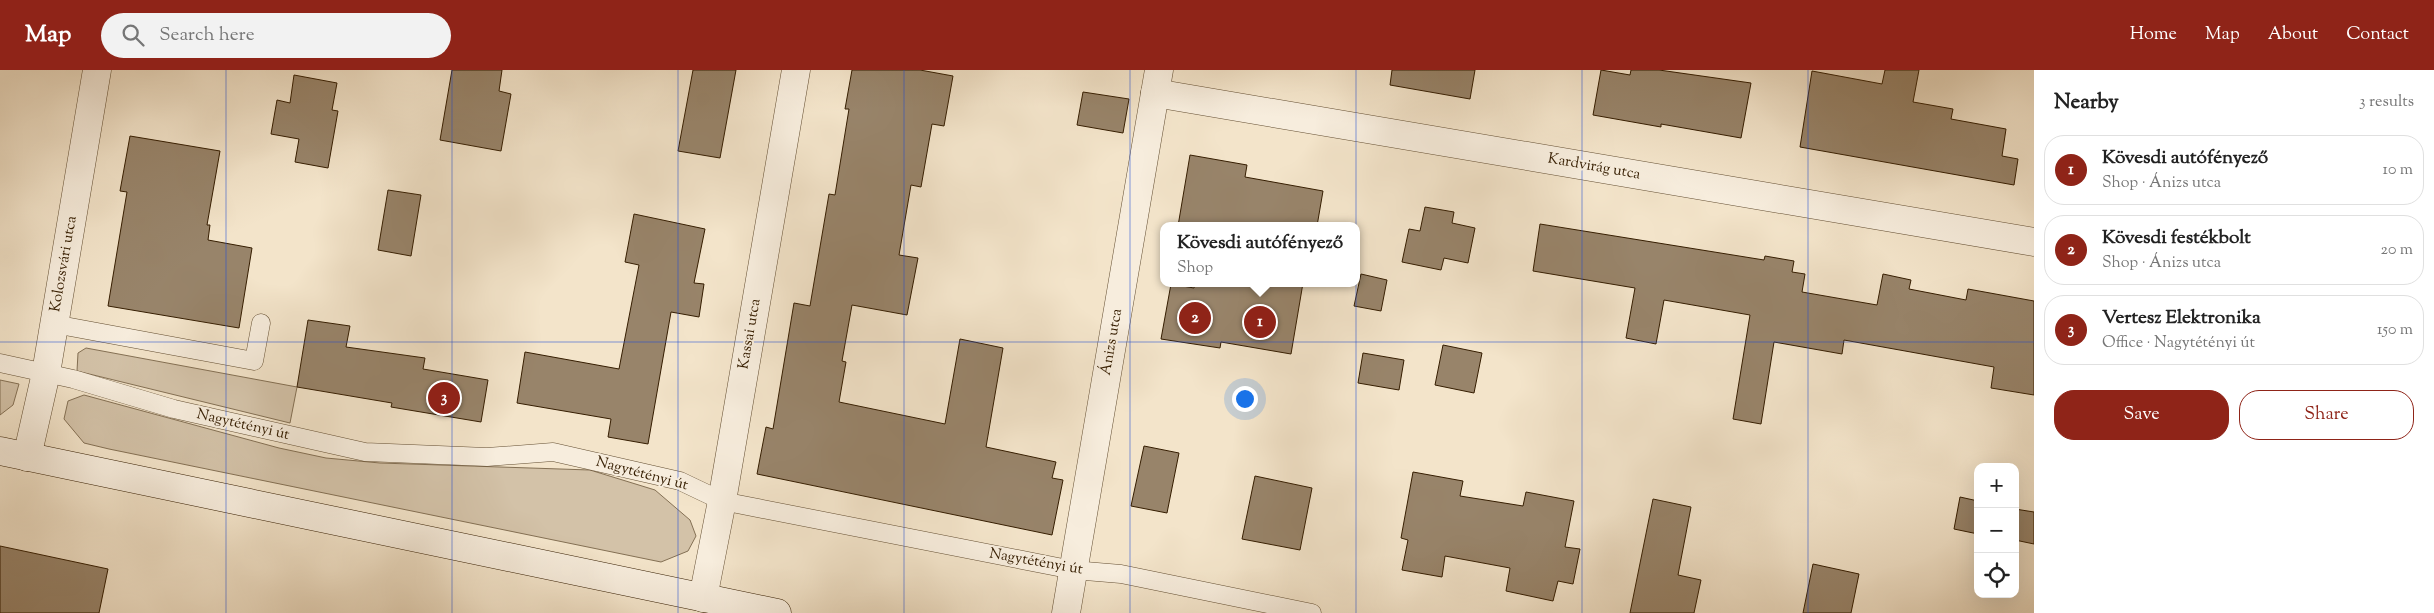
<!DOCTYPE html>
<html lang="en">
<head>
<meta charset="utf-8">
<style>
  :root { --surface:#fff; --page:#f2f2f2; --text:#222; --muted:#767676; --line:#e0e0e0; --accent:#8f2418 }
  body { margin:0; font-family:"Sorts Mill Goudy",serif; background:var(--page); color:var(--text) }
  .controls { position:absolute; right:15px; bottom:15px; display:grid; overflow:hidden; border-radius:10px; box-shadow:0 5px 20px #0002 }
  .controls button { width:45px; height:45px; display:grid; place-items:center; padding:0; border:0; border-bottom:1px solid var(--line); background:var(--surface); color:var(--text); font:25px sans-serif }
  .you { position:absolute; left:1244px; top:328px; width:18px; height:18px; margin:-12px; border:4px solid #fff; border-radius:50%; background:#1a73e8; box-shadow:0 0 0 8px #1a73e833 }
  .badge { display:grid; place-items:center; width:32px; height:32px; border-radius:50%; background:var(--accent); color:#fff; font-size:16px; font-weight:700 }
  .pin { position:absolute; translate:-50% -50%; border:2px solid #fff; box-shadow:0 1px 5px #0006 }
  .popup { position:absolute; left:1160px; top:152px; width:200px; height:65px; box-sizing:border-box; display:grid; place-content:center; border-radius:10px; background:var(--surface); filter:drop-shadow(0 1px 4px #0005); font-size:16px; white-space:nowrap; color:var(--muted) }
  .popup b { font-size:19px; color:var(--text) }
  .popup::after { content:''; position:absolute; left:50%; top:100%; margin-left:-10px; border:10px solid transparent; border-top-color:var(--surface) }
  .list { margin:0; padding:0; list-style:none }
  h2 { display:flex; justify-content:space-between; align-items:center; height:65px; margin:0; padding:0 20px; font-size:21px }
  h2 small { font-size:16px; font-weight:400; color:var(--muted) }
  .list li { display:grid; grid-template-columns:32px 1fr auto; gap:15px; align-items:center; box-sizing:border-box; height:70px; margin:0 10px 10px; padding:0 10px; border:1px solid var(--line); border-radius:20px }
  .list b { display:block; font-size:19px; white-space:nowrap }
  .list p { margin:0; font-size:16px; white-space:nowrap; color:var(--muted) }
  .list em { font-size:16px; font-style:normal; color:var(--muted) }
  .actions { display:flex; gap:10px; padding:15px 20px }
  .actions a { flex:1; padding:11px 0; border:1px solid var(--accent); border-radius:20px; text-align:center; font-size:18px; color:var(--accent) }
  .actions .main { background:var(--accent); color:#fff }
  .icon { flex:none; width:28px; height:28px; fill:none; stroke:currentColor; stroke-width:2; stroke-linecap:round; stroke-linejoin:round }
  .map { position:relative; flex:none; width:2034px; height:543px; overflow:hidden }
  header { display:flex; align-items:center; gap:30px; box-sizing:border-box; height:70px; padding:0 25px; background:var(--accent); color:#fff }
  header strong { font-size:24px }
  nav { display:flex; gap:28px; margin-inline-start:auto; font-size:18px }
  .search { width:350px; height:45px; background:var(--page); display:flex; align-items:center; gap:12px; box-sizing:border-box; padding:0 18px; border-radius:28px; color:var(--muted); font-size:19px }
  main { display:flex }
  aside { flex:1; background:var(--surface) }
  .map>svg:first-child { display:block }
  .green { fill:#d3c2a8; stroke:#847054 }
  .building { fill:#98846a; stroke:#351d01 }
  .lines { fill:none; stroke-linecap:round; stroke-linejoin:round }
  .lane-casing { stroke:#644f33; stroke-width:19 }
  .street-casing { stroke:#644f33; stroke-width:29 }
  .secondary-casing { stroke:#351d01; stroke-width:29 }
  .lane { stroke:#f7eddd; stroke-width:18 }
  .street { stroke:#f7eddd; stroke-width:28 }
  .secondary { stroke:#f7eddd; stroke-width:28 }
  .grid { fill:none; stroke:#1d4ed8; stroke-width:1; stroke-opacity:0.55 }
  .labels { text-anchor:middle; dominant-baseline:central; stroke-width:4; stroke-linejoin:round; paint-order:stroke }
  .street-label { font-size:15px; fill:#351d01; stroke:#f7eddd }
</style>
</head>
<body>
<header>
<strong>Map</strong>
<div class="search"><svg class="icon" aria-label="search" viewBox="0 0 24 24"><circle cx="10" cy="10" r="6"/><path d="M15 15l6 6"/></svg>Search here</div>
<nav><a>Home</a><a>Map</a><a>About</a><a>Contact</a></nav>
</header>
<main>
<div class="map">
<svg width="2034" height="543" viewBox="0 0 2034 543">
  <rect width="100%" height="100%" fill="#f3e4ca"/>
  <filter id="stains"><feTurbulence type="fractalNoise" baseFrequency=".004" numOctaves="4"/><feColorMatrix values="0 0 0 0 .2 0 0 0 0 .09 0 0 0 0 .02 0 0 0 .5 -.17"/></filter>
  <radialGradient id="worn" r=".72"><stop offset=".6" stop-color="#630" stop-opacity="0"/><stop offset="1" stop-color="#630" stop-opacity=".3"/></radialGradient>
  <g class="green">
    <path d="M86 278 297 317 290 353 77 301 78 283Z"/>
    <path d="M0 310 19 314 13 335 0 345Z"/>
    <path d="M84 325 279 378 326 388 380 393 590 400 655 420 690 450 696 466 688 481 661 492 109 379 84 373 64 349 68 331Z"/>
  </g>
  <g class="building">
    <path d="M452 0H502L499 21 511 24 501 81 440 70Z"/>
    <path d="M693 0H736L720 88 678 81Z"/>
    <path d="M852 0H920L953 6 944 56 932 54 921 117 911 115 899 185 918 188 907 245 852 235 842 291 846 292 839 332 945 354 960 269 1003 278 986 377 1056 392 1052 408 1063 410 1052 465 757 404 766 357 773 359 794 233 810 236 829 124 835 125 849 39H845Z"/>
    <path d="M1392 0H1475L1470 29 1390 15Z"/>
    <path d="M1601 0 1630 5 1631 0H1659L1751 13 1741 68 1661 54V57L1593 45Z"/>
    <path d="M1885 0H1919L1913 32 1953 39 1951 49 2006 59 2002 86 2018 89 2014 115 1800 77 1812 1 1882 14Z"/>
    <path d="M294 5 337 13 332 40 338 41 328 98 295 92 299 69 271 64 277 30 290 33Z"/>
    <path d="M1083 22 1129 29 1123 63 1077 55Z"/>
    <path d="M130 66 220 81 207 155H210L208 170 252 178 239 258 108 236 127 122 120 121Z"/>
    <path d="M1190 85 1247 95 1245 107 1323 121 1317 156H1178Z"/>
    <path d="M388 120 421 125 411 186 378 180Z"/>
    <path d="M1425 137 1454 142 1452 153 1475 158 1468 193 1444 188 1441 200 1402 192 1409 159 1420 161Z"/>
    <path d="M634 144 705 159 694 213 704 214 699 247 671 242 648 374 608 367 611 349 517 333 525 282 619 299 639 195 625 192Z"/>
    <path d="M1540 154 1764 190 1765 186 1794 191 1792 202 1805 204 1802 222 1877 235 1883 204 1911 210 1909 219 1966 230 1968 219 2034 231V325L1991 318 1994 297 1844 270 1842 284 1774 272 1761 354 1733 349 1750 245 1664 230 1656 274 1626 268 1635 218 1533 201Z"/>
    <path d="M1361 204 1387 210 1381 241 1354 236Z"/>
    <path d="M1195 213H1303L1291 284 1221 272 1220 278 1161 269 1171 214 1194 218Z"/>
    <path d="M308 250 350 256 346 277 425 288 423 299 488 310 481 352 391 337 392 333 297 317Z"/>
    <path d="M1443 275 1482 283 1474 323 1435 315Z"/>
    <path d="M1363 283 1404 290 1399 320 1358 313Z"/>
    <path d="M1144 376 1179 383 1167 443 1131 436Z"/>
    <path d="M1413 402 1463 411 1460 426 1523 436 1526 422 1574 431 1565 477 1580 479 1573 514 1558 511 1553 531 1506 521 1510 498 1445 486 1442 507 1402 500 1408 470 1401 468Z"/>
    <path d="M1255 406 1312 418 1300 480 1242 469Z"/>
    <path d="M1960 427 1978 431V464L1954 459Z"/>
    <path d="M1653 429 1691 437 1678 505 1701 510 1694 543H1630Z"/>
    <path d="M2015 439 2034 442V474L2015 470Z"/>
    <path d="M0 476 108 499 99 543H0Z"/>
    <path d="M1813 494 1859 504 1851 543H1803Z"/>
  </g>
  <g class="lines">
    <g class="lane-casing">
      <g id="lane">
        <path d="M54 254 254 291 261 253"/>
        <path d="M0 293 73 309 174 339 365 382 487 387 553 382 680 411 722 431 1073 500 1121 504 1312 543"/>
      </g>
    </g>
    <g class="street-casing">
      <g id="street">
        <path d="M1155 23 2034 172"/>
        <path d="M27 387 46 303 97 0"/>
        <path d="M703 528 722 431 796 0"/>
        <path d="M1066 543 1159 0"/>
      </g>
    </g>
    <g class="secondary-casing">
      <path id="secondary" d="M0 381 777 543"/>
    </g>
    <use href="#lane" class="lane"/>
    <use href="#street" class="street"/>
    <use href="#secondary" class="secondary"/>
  </g>
  <path class="grid" d="M226 0V543M452 0V543M678 0V543M904 0V543M1130 0V543M1356 0V543M1582 0V543M1808 0V543M0 272H2034"/>
  <g class="labels">
    <g class="street-label">
      <text transform="translate(1594 97) rotate(10)">Kardvirág utca</text>
      <text transform="translate(64 194) rotate(-80)">Kolozsvári utca</text>
      <text transform="translate(750 264) rotate(-80)">Kassai utca</text>
      <text transform="translate(1112 272) rotate(-80)">Ánizs utca</text>
      <text transform="translate(243 355) rotate(13)">Nagytétényi út</text>
      <text transform="translate(642 404) rotate(15)">Nagytétényi út</text>
      <text transform="translate(1036 492) rotate(10)">Nagytétényi út</text>
    </g>
  </g>
  <rect width="100%" height="100%" filter="url(#stains)"/>
  <rect width="100%" height="100%" fill="url(#worn)"/>
</svg>
<div class="controls">
<button>+</button>
<button>−</button>
<button><svg class="icon" aria-label="locate" viewBox="0 0 24 24"><circle cx="12" cy="12" r="6"/><path d="M12 2v4M12 18v4M2 12h4M18 12h4"/></svg></button>
</div>
<div class="you"></div>
<div class="pin badge" style="left:1260px;top:252px">1</div>
<div class="popup"><b>Kövesdi autófényező</b>Shop</div>
<div class="pin badge" style="left:1195px;top:248px">2</div>
<div class="pin badge" style="left:444px;top:328px">3</div>
</div>
<aside>
<h2>Nearby<small>3 results</small></h2>
<ul class="list">
<li><span class="badge">1</span><div><b>Kövesdi autófényező</b><p>Shop · Ánizs utca</p></div><em>10 m</em></li>
<li><span class="badge">2</span><div><b>Kövesdi festékbolt</b><p>Shop · Ánizs utca</p></div><em>20 m</em></li>
<li><span class="badge">3</span><div><b>Vertesz Elektronika</b><p>Office · Nagytétényi út</p></div><em>150 m</em></li>
</ul>
<div class="actions"><a class="main">Save</a><a>Share</a></div>
</aside>
</main>
</body>
</html>
